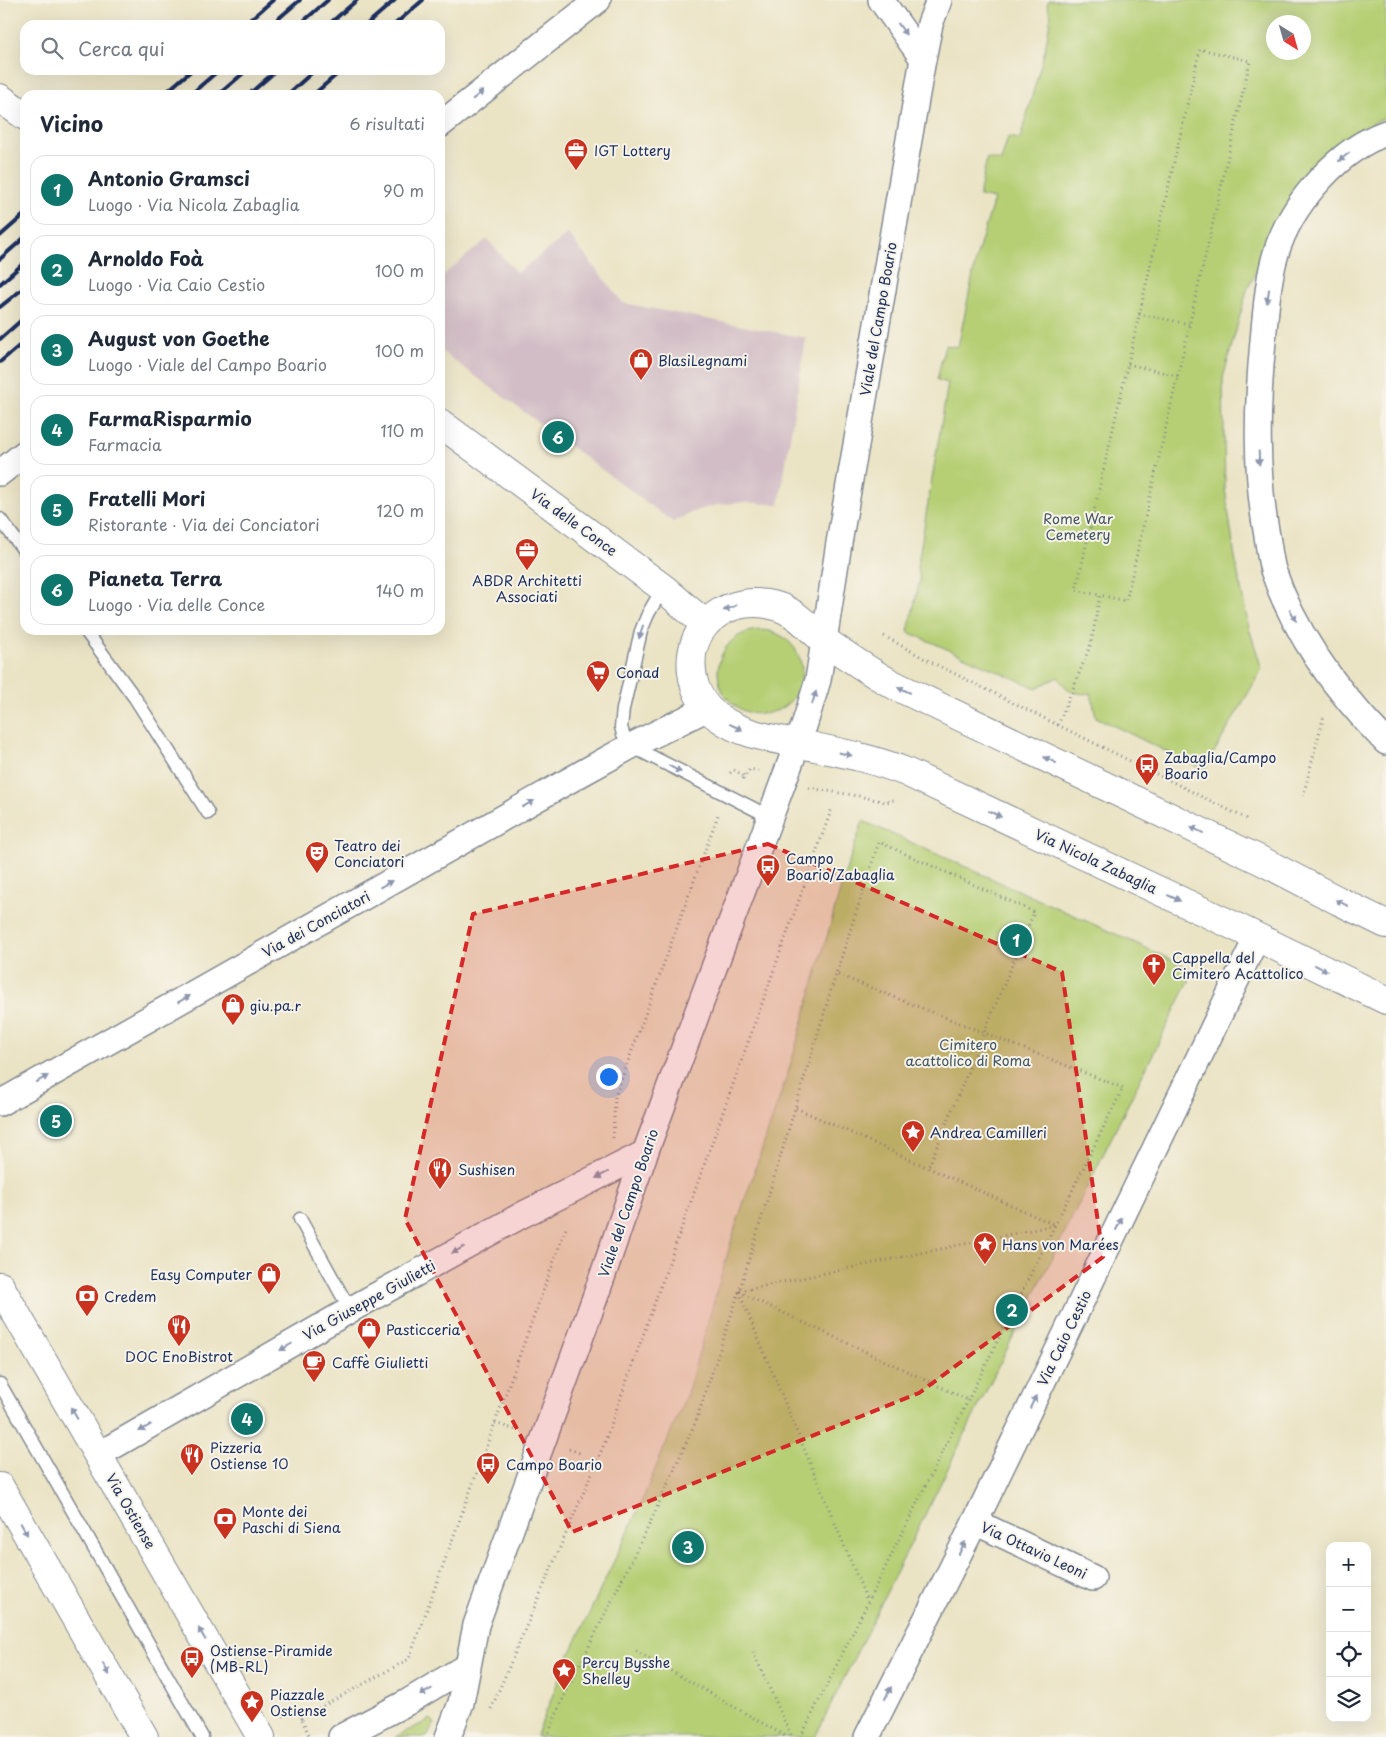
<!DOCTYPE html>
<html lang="it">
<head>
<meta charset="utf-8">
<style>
  :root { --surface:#fff; --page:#f2f2f3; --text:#1f2937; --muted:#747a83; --line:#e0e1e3; --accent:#0f766e }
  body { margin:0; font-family:"Playpen Sans",sans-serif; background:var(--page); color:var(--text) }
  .controls { position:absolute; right:15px; bottom:15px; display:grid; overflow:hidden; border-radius:10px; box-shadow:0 5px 20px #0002 }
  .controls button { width:45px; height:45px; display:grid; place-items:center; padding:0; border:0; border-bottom:1px solid var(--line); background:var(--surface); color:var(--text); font:25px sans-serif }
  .compass { position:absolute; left:1266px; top:15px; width:45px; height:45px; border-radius:50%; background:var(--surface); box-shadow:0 5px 20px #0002; rotate:143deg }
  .you { position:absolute; left:608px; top:1076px; width:18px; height:18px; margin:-12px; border:4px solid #fff; border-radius:50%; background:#1a73e8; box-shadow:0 0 0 8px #1a73e833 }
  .badge { display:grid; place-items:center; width:32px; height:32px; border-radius:50%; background:var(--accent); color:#fff; font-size:16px; font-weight:700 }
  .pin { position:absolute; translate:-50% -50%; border:2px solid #fff; box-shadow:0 1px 5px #0006 }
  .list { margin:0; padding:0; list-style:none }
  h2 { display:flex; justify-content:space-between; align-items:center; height:65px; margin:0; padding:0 20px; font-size:21px }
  h2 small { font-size:16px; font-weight:400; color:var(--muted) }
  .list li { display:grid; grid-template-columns:32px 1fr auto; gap:15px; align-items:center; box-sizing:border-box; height:70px; margin:0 10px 10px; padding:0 10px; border:1px solid var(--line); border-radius:15px }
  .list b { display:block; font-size:19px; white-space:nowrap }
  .list p { margin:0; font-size:16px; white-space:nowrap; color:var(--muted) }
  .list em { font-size:16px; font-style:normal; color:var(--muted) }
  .icon { flex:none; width:28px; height:28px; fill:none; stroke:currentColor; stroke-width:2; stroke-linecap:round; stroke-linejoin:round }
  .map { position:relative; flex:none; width:1386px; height:1737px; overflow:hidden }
  .search { position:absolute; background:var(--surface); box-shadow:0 5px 20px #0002; left:20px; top:20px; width:425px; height:55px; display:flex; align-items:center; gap:12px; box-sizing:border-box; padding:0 18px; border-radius:15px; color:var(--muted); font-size:19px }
  .panel { position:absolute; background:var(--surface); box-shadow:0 5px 20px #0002; left:20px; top:90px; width:425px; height:545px; border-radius:15px }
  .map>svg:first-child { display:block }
  .industrial { fill:#d2bdc6 }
  .green { fill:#b6cf75; stroke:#687f6a; fill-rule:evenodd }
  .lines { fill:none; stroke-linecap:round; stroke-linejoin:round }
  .service-casing { stroke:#828991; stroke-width:15 }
  .minor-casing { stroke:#828991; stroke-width:28 }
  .tertiary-casing { stroke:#828991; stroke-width:30 }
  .secondary-casing { stroke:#828991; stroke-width:30 }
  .path { stroke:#828991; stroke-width:3; stroke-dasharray:1 4; stroke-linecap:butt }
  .service { stroke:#fff; stroke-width:12 }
  .minor { stroke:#fff; stroke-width:25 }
  .tertiary { stroke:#fff; stroke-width:28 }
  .secondary { stroke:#fff; stroke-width:28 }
  .rail { stroke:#1b2f5e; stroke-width:4 }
  .oneway { fill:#8d97ae }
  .marked { fill:#d62828; fill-opacity:0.2; stroke:#d62828; stroke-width:4; stroke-dasharray:10 6; stroke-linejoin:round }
  .labels { text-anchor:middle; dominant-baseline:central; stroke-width:4; stroke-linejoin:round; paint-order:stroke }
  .poi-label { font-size:14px; fill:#1b2f5e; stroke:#f7f3e8; text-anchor:start }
  .street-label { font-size:14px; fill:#1b2f5e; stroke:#f7f3e8 }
  .park-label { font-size:14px; fill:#425764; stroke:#f7f3e8 }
</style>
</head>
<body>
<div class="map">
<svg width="1386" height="1737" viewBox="0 0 1386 1737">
  <rect width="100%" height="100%" fill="#f7f3e8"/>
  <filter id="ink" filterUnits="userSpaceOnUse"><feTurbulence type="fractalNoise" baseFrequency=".02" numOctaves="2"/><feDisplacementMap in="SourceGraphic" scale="10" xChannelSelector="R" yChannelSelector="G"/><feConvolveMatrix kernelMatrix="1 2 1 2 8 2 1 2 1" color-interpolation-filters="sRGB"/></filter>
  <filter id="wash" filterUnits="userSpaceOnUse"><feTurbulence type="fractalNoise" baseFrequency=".0096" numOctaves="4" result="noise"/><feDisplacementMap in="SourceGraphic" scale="20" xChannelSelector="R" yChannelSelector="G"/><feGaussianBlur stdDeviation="1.12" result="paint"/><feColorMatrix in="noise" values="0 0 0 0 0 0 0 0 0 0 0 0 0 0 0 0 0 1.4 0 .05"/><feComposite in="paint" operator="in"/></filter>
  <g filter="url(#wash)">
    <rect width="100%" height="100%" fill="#eae3c4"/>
    <path class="industrial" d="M568 234 623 303 806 338 779 505 744 502 716 505 692 512 673 522 440 350V278L487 239 517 273Z"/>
    <g class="green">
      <path d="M1049 0H1386V117L1375 122 1327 159 1279 225 1247 290 1223 378 1225 489 1236 564 1249 628 1262 669 1204 770 1096 717 1091 693C1076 696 1065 690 1058 677L1036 688 908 632 920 579 917 569 948 383 937 380 945 345 958 347 977 255 994 199 979 196 987 158 1001 161 1008 137 1020 139 1045 50 1051 15 1047 5ZM1274 22H1304V52H1274Z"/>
      <circle cx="760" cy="672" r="42"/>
      <path d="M863 821 1140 945 1194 971 815 1737H536L563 1669 638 1510 687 1394 735 1228 789 1070 845 873Z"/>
      <path d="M431 1719 435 1723 427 1737H395Z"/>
    </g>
  </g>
  <g filter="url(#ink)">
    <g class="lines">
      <g class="service-casing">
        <g id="service">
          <path d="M0 519 25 552"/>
          <path d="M663 588 648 614 641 631 623 709 621 727 623 734 631 746 770 817"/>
          <path d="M85 630 135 698 208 813"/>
          <path d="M300 1219 350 1310"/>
          <path d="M0 1384 202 1737"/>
        </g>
      </g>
      <g class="minor-casing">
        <g id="minor">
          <path d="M881 0 923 59"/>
          <path d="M440 125 598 0"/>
          <path d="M1386 133C1340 149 1296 199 1279 244 1268 274 1266 309 1263 341 1257 406 1255 471 1267 536 1269 547 1270 559 1273 570 1295 635 1338 693 1386 742"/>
          <path d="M0 473 25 453"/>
          <path d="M0 1103 584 772 631 746 708 708"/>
          <path d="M98 1455 350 1310 522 1215 645 1153"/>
          <path d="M975 1522 1093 1578"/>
          <path d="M341 1737 406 1703 467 1666"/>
          <path d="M448 1737 461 1703 476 1625 597 1292 645 1153 804 726 818 680 839 543 923 59 930 24 939 0"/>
          <path d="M867 1737 975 1522 1257 937"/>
        </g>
      </g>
      <g class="tertiary-casing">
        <g id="tertiary">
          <path d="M0 98 25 116"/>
          <path d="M440 423 663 588 705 624"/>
          <path d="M1386 924 1339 901 1262 861 896 686C871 673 848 657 825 641 809 629 797 612 776 606 731 593 686 623 692 672 694 690 703 707 718 717 741 734 769 738 796 743 833 751 872 758 906 772L1230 924 1386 1000"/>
        </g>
      </g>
      <g class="secondary-casing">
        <g id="secondary">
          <path d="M0 1286 261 1737"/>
          <path d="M0 1487 144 1737"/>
        </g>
      </g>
      <g class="path">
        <path d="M1139 314 1189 324"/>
        <path d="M1128 364 1178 376"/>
        <path d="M884 636 927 660 1247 819"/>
        <path d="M1058 725 1091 644 1100 595 1076 590 1200 49 1250 61 1126 601 1100 595"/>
        <path d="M730 773 734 770 744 776"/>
        <path d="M743 779 750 769 758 771"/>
        <path d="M809 788 859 796 885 802 894 800"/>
        <path d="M1303 796 1324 715"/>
        <path d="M796 1108 1055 1225"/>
        <path d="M613 1138 615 1097 718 815"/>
        <path d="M740 1291 1055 1225"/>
        <path d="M739 1292 866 1598"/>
        <path d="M739 1292 968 1400"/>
        <path d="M495 1423 516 1430"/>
        <path d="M569 1449 580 1453"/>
        <path d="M636 1651 787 1737"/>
        <path d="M753 1652 792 1737"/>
        <path d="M491 1709 603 1447 832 808"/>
        <path d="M283 1716 293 1711 299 1713 310 1737"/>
        <path d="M301 1718 409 1659 567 1225"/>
        <path d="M547 1737 562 1701 650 1523 696 1421 739 1292 836 974 879 842 1034 912 928 1168"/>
        <path d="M801 1737 1123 1088 836 974"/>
      </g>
      <use href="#service" class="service"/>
      <use href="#minor" class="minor"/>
      <use href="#tertiary" class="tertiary"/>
      <use href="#secondary" class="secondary"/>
      <g class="rail">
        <path d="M244 25 273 0"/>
        <path d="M271 25 300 0"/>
        <path d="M299 25 328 0"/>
        <path d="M328 25 357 0"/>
        <path d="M366 25 395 0"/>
        <path d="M394 25 423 0"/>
        <path d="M163 95 192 70"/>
        <path d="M190 95 219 70"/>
        <path d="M218 95 247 70"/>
        <path d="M248 95 277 70"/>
        <path d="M287 95 315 70"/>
        <path d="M313 95 342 70"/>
        <path d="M0 236 25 214"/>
        <path d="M0 259 25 237"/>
        <path d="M0 284 25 262"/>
        <path d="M0 307 25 287"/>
        <path d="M0 339 25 317"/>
        <path d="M0 362 25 341"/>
      </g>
    </g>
    <defs><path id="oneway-solid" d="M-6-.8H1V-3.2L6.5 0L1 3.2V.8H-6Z" transform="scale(1.25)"/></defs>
    <g class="oneway">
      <use href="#oneway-solid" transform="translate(902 29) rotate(55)"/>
      <use href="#oneway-solid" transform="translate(478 95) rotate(-38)"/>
      <use href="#oneway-solid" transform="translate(1344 157) rotate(141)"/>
      <use href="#oneway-solid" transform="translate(1268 296) rotate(99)"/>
      <use href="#oneway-solid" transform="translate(1259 458) rotate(88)"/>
      <use href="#oneway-solid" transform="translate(730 608) rotate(158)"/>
      <use href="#oneway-solid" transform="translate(1293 615) rotate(62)"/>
      <use href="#oneway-solid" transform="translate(641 632) rotate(107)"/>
      <use href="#oneway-solid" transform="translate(904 690) rotate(-156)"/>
      <use href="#oneway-solid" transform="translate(814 698) rotate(-73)"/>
      <use href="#oneway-solid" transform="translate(736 727) rotate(25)"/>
      <use href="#oneway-solid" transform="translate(845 754) rotate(13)"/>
      <use href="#oneway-solid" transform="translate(1050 760) rotate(-154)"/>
      <use href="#oneway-solid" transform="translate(675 769) rotate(28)"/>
      <use href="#oneway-solid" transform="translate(528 804) rotate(-29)"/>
      <use href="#oneway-solid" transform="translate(995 814) rotate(25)"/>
      <use href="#oneway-solid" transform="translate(1197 830) rotate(-154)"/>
      <use href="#oneway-solid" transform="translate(386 884) rotate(-29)"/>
      <use href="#oneway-solid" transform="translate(1174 898) rotate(25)"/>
      <use href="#oneway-solid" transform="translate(1342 903) rotate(-154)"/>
      <use href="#oneway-solid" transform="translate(1321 968) rotate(26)"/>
      <use href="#oneway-solid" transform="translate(184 999) rotate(-29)"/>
      <use href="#oneway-solid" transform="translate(42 1079) rotate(-29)"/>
      <use href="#oneway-solid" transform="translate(602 1175) rotate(153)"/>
      <use href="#oneway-solid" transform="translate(1119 1224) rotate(-64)"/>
      <use href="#oneway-solid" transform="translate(458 1250) rotate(151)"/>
      <use href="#oneway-solid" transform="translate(286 1347) rotate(150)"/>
      <use href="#oneway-solid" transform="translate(1033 1402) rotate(-64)"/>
      <use href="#oneway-solid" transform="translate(74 1413) rotate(-120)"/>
      <use href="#oneway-solid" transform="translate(145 1428) rotate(150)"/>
      <use href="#oneway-solid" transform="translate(24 1529) rotate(60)"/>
      <use href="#oneway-solid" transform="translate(962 1548) rotate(-63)"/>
      <use href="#oneway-solid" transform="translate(202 1634) rotate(-120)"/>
      <use href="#oneway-solid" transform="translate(106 1669) rotate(60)"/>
      <use href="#oneway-solid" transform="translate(426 1692) rotate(150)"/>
      <use href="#oneway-solid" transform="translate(888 1693) rotate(-63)"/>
    </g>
  </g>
  <path class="marked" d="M768 844 1062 972 1103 1257 919 1393 572 1532 405 1219 473 914Z"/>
  <defs>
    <g id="office-pin" transform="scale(1.25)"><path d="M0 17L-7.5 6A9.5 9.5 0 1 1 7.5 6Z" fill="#c8321e" stroke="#f7f3e8"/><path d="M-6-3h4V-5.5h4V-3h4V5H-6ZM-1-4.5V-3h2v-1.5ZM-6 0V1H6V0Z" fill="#fff"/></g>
    <g id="shop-pin" transform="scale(1.25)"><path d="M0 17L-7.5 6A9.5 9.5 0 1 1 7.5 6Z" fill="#c8321e" stroke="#f7f3e8"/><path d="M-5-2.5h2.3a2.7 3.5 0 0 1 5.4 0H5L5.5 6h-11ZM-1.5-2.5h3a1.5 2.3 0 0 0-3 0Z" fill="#fff"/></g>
    <g id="supermarket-pin" transform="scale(1.25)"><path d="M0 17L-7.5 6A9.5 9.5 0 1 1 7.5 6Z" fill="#c8321e" stroke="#f7f3e8"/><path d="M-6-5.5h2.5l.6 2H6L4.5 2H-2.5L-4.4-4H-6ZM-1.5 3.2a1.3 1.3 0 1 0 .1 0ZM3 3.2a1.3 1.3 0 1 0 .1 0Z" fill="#fff"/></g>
    <g id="bus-pin" transform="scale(1.25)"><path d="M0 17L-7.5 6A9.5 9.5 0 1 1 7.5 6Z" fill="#c8321e" stroke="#f7f3e8"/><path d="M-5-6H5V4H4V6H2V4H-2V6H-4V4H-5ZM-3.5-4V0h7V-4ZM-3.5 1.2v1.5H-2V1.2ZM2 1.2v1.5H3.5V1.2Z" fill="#fff"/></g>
    <g id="theatre-pin" transform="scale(1.25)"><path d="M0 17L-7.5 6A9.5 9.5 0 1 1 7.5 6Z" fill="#c8321e" stroke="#f7f3e8"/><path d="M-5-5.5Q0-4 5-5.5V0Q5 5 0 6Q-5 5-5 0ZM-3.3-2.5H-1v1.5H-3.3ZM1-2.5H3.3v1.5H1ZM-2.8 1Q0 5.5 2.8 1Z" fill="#fff"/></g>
    <g id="church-pin" transform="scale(1.25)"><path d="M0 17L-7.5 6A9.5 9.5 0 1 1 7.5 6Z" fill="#c8321e" stroke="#f7f3e8"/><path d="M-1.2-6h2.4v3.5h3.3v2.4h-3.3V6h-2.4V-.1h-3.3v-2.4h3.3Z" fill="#fff"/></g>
    <g id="sight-pin" transform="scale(1.25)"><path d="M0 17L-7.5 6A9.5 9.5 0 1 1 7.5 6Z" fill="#c8321e" stroke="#f7f3e8"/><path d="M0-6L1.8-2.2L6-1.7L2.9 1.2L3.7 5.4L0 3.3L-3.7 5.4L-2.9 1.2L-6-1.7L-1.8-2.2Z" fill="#fff"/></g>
    <g id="restaurant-pin" transform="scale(1.25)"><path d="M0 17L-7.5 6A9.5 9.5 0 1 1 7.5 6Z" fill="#c8321e" stroke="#f7f3e8"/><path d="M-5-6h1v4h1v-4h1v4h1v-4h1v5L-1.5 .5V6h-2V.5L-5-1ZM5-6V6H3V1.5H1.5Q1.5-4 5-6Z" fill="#fff"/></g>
    <g id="bank-pin" transform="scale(1.25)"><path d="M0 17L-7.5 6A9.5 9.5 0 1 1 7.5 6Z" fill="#c8321e" stroke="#f7f3e8"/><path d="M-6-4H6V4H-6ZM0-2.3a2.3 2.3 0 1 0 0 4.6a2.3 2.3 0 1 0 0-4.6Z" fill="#fff"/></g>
    <g id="cafe-pin" transform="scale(1.25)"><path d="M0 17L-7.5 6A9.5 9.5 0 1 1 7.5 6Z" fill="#c8321e" stroke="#f7f3e8"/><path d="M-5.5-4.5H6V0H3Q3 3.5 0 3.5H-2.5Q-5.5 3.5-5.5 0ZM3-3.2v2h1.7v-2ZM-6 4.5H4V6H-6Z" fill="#fff"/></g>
  </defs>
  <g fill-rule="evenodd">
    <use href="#office-pin" x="576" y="150"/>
    <use href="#shop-pin" x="641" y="360"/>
    <use href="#office-pin" x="527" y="550"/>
    <use href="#supermarket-pin" x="598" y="672"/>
    <use href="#bus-pin" x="1147" y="765"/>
    <use href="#theatre-pin" x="317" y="853"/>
    <use href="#bus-pin" x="768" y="866"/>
    <use href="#church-pin" x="1154" y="965"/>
    <use href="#shop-pin" x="233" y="1005"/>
    <use href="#sight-pin" x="913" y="1132"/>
    <use href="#restaurant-pin" x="440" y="1169"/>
    <use href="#sight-pin" x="985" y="1244"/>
    <use href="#shop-pin" x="269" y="1274"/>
    <use href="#bank-pin" x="87" y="1296"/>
    <use href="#restaurant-pin" x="179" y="1326"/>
    <use href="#shop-pin" x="369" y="1329"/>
    <use href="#cafe-pin" x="314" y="1362"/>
    <use href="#restaurant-pin" x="192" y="1455"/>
    <use href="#bus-pin" x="488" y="1464"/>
    <use href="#bank-pin" x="225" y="1519"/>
    <use href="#bus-pin" x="192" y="1658"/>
    <use href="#sight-pin" x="564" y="1670"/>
    <use href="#sight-pin" x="252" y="1702"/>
  </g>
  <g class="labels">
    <g class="poi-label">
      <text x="594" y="150">IGT Lottery</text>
      <text x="658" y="360">BlasiLegnami</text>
      <text x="527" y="580" text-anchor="middle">ABDR Architetti<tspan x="527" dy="16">Associati</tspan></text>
      <text x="616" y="672">Conad</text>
      <text x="1164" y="757">Zabaglia/Campo<tspan x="1164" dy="16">Boario</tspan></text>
      <text x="334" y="845">Teatro dei<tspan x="334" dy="16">Conciatori</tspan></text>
      <text x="786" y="858">Campo<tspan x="786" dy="16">Boario/Zabaglia</tspan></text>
      <text x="1172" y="957">Cappella del<tspan x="1172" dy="16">Cimitero Acattolico</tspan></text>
      <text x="250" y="1005">giu.pa.r</text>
      <text x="930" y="1132">Andrea Camilleri</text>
      <text x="458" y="1169">Sushisen</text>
      <text x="1002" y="1244">Hans von Marées</text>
      <text x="252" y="1274" text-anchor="end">Easy Computer</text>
      <text x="104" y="1296">Credem</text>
      <text x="386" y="1329">Pasticceria</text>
      <text x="179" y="1356" text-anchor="middle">DOC EnoBistrot</text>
      <text x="332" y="1362">Caffè Giulietti</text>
      <text x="210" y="1447">Pizzeria<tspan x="210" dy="16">Ostiense 10</tspan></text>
      <text x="506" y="1464">Campo Boario</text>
      <text x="242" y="1511">Monte dei<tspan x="242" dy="16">Paschi di Siena</tspan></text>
      <text x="210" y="1650">Ostiense-Piramide<tspan x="210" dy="16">(MB-RL)</tspan></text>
      <text x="582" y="1662">Percy Bysshe<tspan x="582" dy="16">Shelley</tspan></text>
      <text x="270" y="1694">Piazzale<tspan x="270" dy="16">Ostiense</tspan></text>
    </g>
    <g class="street-label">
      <text transform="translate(878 319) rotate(-80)">Viale del Campo Boario</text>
      <text transform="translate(574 522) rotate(36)">Via delle Conce</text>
      <text transform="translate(1096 861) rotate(25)">Via Nicola Zabaglia</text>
      <text transform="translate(316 924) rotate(-29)">Via dei Conciatori</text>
      <text transform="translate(628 1203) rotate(-71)">Viale del Campo Boario</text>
      <text transform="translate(369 1300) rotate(-29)">Via Giuseppe Giulietti</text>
      <text transform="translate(1064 1338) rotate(-64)">Via Caio Cestio</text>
      <text transform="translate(131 1511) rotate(60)">Via Ostiense</text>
      <text transform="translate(1034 1550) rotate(25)">Via Ottavio Leoni</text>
    </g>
    <g class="park-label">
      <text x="1078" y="518">Rome War<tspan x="1078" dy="16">Cemetery</tspan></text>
      <text x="968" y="1044">Cimitero<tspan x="968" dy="16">acattolico di Roma</tspan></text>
    </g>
  </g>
</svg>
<div class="controls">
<button>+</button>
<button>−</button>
<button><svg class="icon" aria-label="locate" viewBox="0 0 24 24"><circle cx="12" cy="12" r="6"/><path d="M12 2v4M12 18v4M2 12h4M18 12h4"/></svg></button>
<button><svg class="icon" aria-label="layers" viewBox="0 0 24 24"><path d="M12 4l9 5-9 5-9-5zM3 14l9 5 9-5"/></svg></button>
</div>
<svg class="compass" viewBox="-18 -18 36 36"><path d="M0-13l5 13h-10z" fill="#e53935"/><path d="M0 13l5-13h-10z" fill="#747a83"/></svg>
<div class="you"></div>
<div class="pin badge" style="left:1016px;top:940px">1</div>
<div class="pin badge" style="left:1012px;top:1310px">2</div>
<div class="pin badge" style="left:688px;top:1547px">3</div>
<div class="pin badge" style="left:247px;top:1419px">4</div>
<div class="pin badge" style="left:56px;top:1121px">5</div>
<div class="pin badge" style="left:558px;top:437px">6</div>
<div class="search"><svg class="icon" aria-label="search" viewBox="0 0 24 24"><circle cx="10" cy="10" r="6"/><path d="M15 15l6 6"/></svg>Cerca qui</div>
<section class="panel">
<h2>Vicino<small>6 risultati</small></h2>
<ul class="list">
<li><span class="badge">1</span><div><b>Antonio Gramsci</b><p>Luogo · Via Nicola Zabaglia</p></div><em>90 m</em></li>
<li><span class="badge">2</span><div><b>Arnoldo Foà</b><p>Luogo · Via Caio Cestio</p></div><em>100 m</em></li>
<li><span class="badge">3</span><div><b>August von Goethe</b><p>Luogo · Viale del Campo Boario</p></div><em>100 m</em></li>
<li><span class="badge">4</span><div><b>FarmaRisparmio</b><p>Farmacia</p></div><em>110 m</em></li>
<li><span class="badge">5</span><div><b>Fratelli Mori</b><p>Ristorante · Via dei Conciatori</p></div><em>120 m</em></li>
<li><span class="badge">6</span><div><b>Pianeta Terra</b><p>Luogo · Via delle Conce</p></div><em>140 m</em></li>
</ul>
</section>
</div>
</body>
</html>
